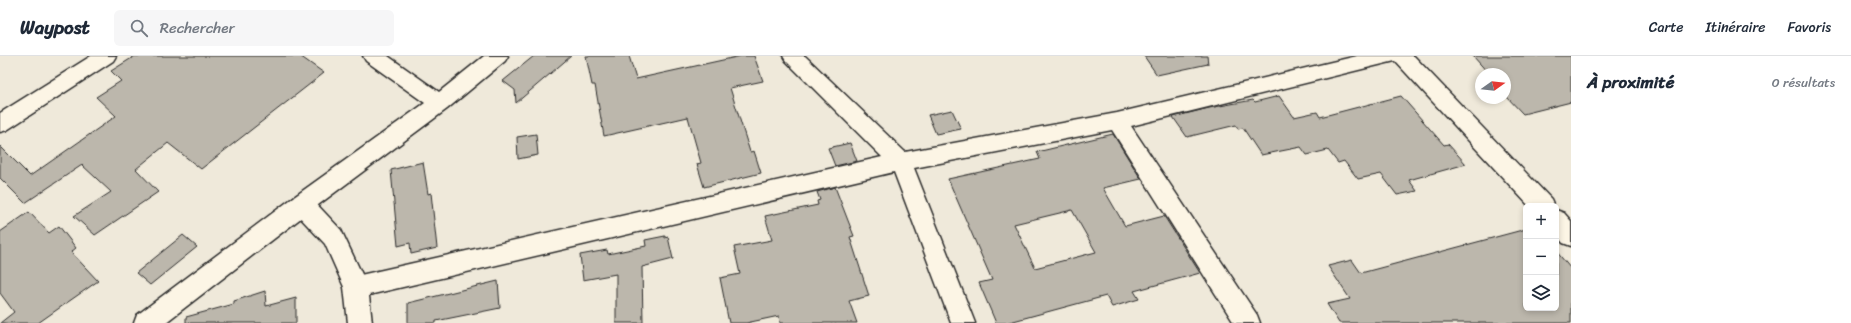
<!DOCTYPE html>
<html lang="fr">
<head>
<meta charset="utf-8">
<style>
  :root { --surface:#fff; --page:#f6f6f7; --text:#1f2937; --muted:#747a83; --line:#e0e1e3 }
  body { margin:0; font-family:Sriracha,sans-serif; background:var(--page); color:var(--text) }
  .controls { position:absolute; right:12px; bottom:12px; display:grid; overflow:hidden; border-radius:6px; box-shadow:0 2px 6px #0003 }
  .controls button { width:36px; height:36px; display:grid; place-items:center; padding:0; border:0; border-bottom:1px solid var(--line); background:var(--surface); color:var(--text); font:20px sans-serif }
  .compass { position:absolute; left:1475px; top:12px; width:36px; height:36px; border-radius:50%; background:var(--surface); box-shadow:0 2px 6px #0003; rotate:75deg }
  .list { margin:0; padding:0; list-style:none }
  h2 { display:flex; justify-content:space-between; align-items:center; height:52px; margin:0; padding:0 16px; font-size:17px }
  h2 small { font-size:13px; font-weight:400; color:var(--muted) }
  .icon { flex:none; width:22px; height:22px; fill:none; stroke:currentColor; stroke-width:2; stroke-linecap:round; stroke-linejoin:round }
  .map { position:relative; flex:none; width:1571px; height:267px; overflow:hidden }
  header { display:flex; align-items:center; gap:24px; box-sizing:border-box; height:56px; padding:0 20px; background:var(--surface); border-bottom:1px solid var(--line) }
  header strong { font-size:19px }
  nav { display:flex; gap:22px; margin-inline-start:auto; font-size:14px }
  .search { width:280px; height:36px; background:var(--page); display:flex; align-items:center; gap:10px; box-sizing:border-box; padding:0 14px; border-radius:6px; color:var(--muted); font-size:15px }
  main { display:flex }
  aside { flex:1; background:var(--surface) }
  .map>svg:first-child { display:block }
  .building { fill:#bcb7ac; stroke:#2b2b2b; fill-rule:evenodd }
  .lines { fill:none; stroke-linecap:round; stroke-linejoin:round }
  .minor-casing { stroke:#2b2b2b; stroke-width:3 }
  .major-casing { stroke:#2b2b2b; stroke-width:3 }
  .minor { fill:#fcf5e5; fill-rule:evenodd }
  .major { fill:#fcf5e5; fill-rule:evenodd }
</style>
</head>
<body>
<header>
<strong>Waypost</strong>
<div class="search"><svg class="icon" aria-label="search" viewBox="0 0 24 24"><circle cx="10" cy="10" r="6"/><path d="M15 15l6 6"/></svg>Rechercher</div>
<nav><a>Carte</a><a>Itinéraire</a><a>Favoris</a></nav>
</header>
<main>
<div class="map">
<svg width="1571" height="267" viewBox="0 0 1571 267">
  <rect width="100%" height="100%" fill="#efe9da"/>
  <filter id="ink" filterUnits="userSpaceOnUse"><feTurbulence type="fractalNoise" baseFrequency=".025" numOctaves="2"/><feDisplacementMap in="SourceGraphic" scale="8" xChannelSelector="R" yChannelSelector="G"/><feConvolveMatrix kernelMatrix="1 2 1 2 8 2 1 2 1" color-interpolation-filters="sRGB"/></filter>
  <g filter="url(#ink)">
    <g class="building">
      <path d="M135 0H300L324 17 201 113 168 87 136 113 158 136 95 179 74 160 111 136 82 109 25 147 0 122V90L30 120 116 60 96 41 121 25 111 15Z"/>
      <path d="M534 0H571L516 47 515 34 503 25Z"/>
      <path d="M586 0H629L636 23 741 0H754L763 25 730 32 750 96 754 95 761 117 704 131 697 108 701 107 688 61 604 80 595 29H592Z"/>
      <path d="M1144 0H1207L1208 8 1157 19Z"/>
      <path d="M1473 0H1571V46L1523 58 1505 39V18H1489Z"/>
      <path d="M1279 40 1294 61 1317 56 1320 61 1401 40 1444 89 1448 88 1466 108 1409 124 1417 135 1397 139 1381 118 1358 123 1344 105 1338 107 1328 94 1307 99 1301 91 1261 99 1243 72 1238 73 1236 69 1187 81 1173 61 1209 52 1253 44 1255 46Z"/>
      <path d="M952 54 961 73 936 78 928 59Z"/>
      <path d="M536 78 538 99 518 103 517 81Z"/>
      <path d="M1113 78 1141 123 1103 132 1125 170 1164 160 1200 217 1134 235 1139 243 1112 251 1106 240 1006 267H996L979 227 992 224 948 123 1040 103 1037 96ZM1072 154 1096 196 1035 212 1014 168Z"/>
      <path d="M850 87 857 105 835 110 828 92Z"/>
      <path d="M423 106 428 138 431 137 437 192 411 198 410 187 398 190 391 114Z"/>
      <path d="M835 131 854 180 850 181 869 240 849 245 857 267H780L779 260 746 267H729L720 222 740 218 734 191 772 184 765 160 818 149 817 145 820 144 817 136Z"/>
      <path d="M29 156 49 177 59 170 76 192 71 196 98 225 38 267H0L14 256 0 237V176Z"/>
      <path d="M1526 173V252H1556V195L1571 213V267H1339L1327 248 1350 243 1328 210 1352 204 1361 217Z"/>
      <path d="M183 179 197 191 150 229 136 217Z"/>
      <path d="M665 180V182L668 181 673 203 642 211 643 267H616V218L583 224 580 199 607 194 608 198 646 190 645 184Z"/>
      <path d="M498 225 500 252 436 265V267H408V247Z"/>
      <path d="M265 235 266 250 296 242V267H186V261L234 248V245Z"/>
    </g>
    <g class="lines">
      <g class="minor-casing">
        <g id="minor">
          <path d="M91 0H116L113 5 7 74 0 76V57Z"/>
          <path d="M363 0H388L439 36 484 0H508L505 5 447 53 310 155 165 267H134L137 259 294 141 425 47 366 5Z"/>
          <path d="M783 0H805L905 96 1117 57 1357 0H1414L1551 143 1554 150H1529L1395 5 1131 70 1257 259 1260 267H1234L1112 74 914 112 975 267H951L894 116 356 242 348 239 344 231 348 223 356 220 882 101 786 5Z"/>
          <path d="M1556 154 1564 157 1571 165V190L1563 187 1556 179Z"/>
        </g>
      </g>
      <g class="major-casing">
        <path id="major" d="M302 139 310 141 341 174 368 231 372 267H348L344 231 325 188 294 155 291 148 294 141Z"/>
      </g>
      <use href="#minor" class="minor"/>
      <use href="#major" class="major"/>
    </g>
  </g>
</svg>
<div class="controls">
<button>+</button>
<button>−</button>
<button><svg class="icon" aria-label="layers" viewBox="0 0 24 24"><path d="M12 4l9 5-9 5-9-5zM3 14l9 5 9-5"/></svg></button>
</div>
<svg class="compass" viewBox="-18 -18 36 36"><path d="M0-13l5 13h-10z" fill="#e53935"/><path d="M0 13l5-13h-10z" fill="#747a83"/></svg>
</div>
<aside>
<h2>À proximité<small>0 résultats</small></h2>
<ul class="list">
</ul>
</aside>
</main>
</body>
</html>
